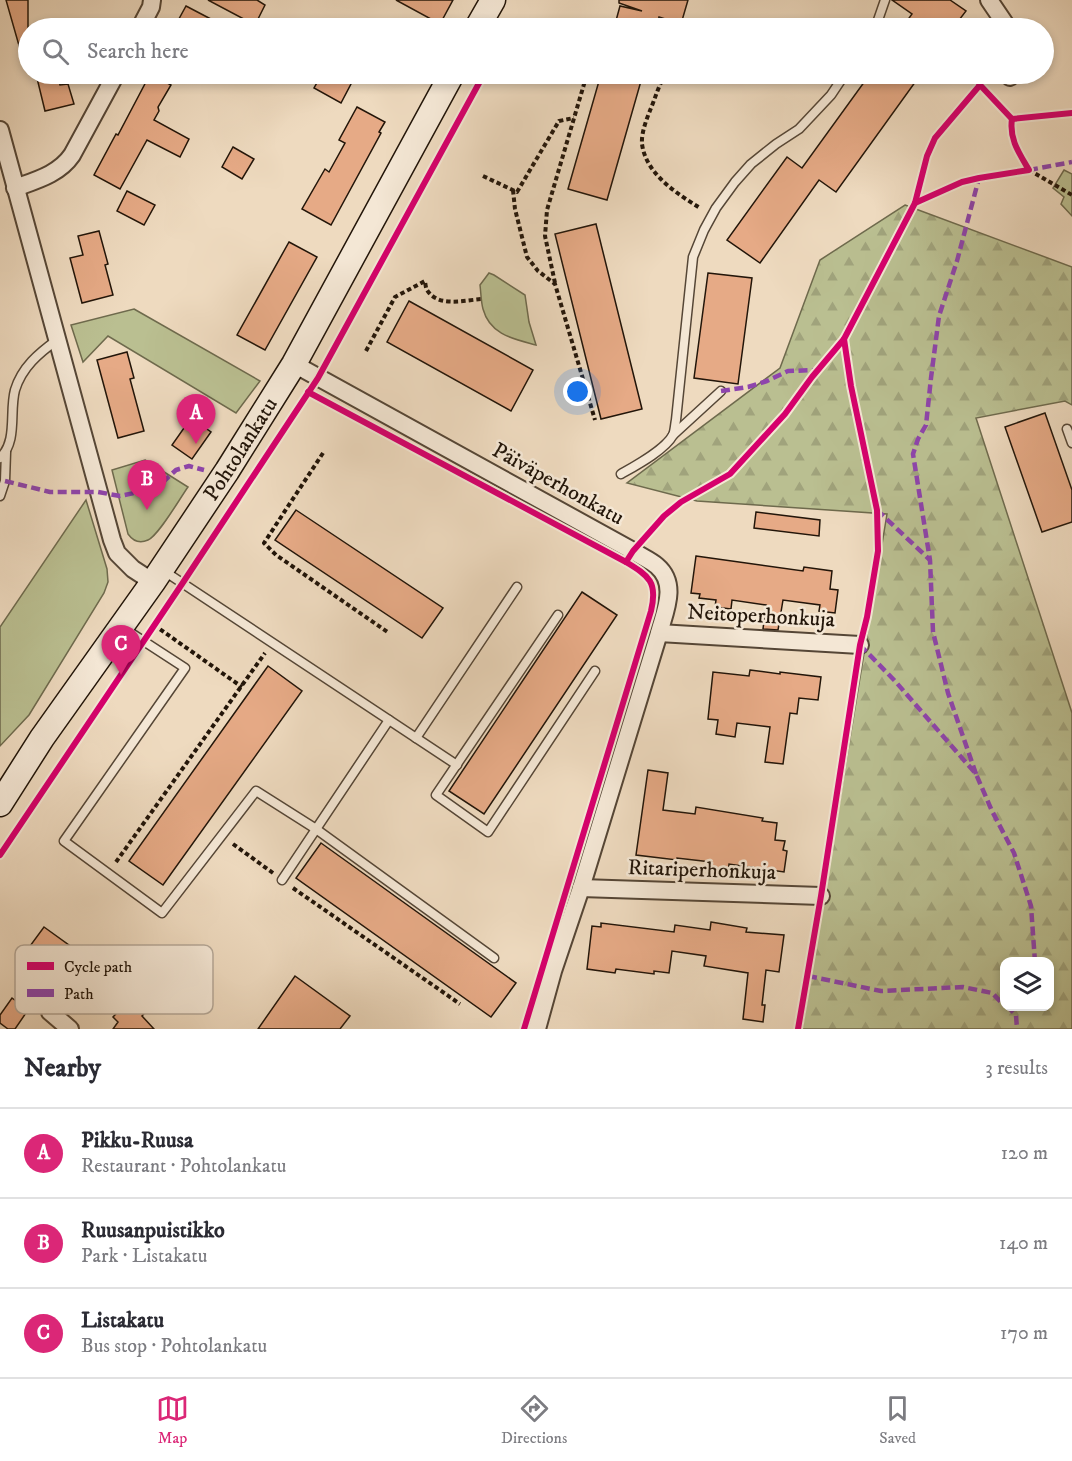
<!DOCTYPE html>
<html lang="en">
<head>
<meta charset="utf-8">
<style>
  :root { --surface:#fff; --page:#f7f7f7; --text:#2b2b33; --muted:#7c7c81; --line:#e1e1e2; --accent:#db2777 }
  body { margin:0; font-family:"IM FELL DW Pica",serif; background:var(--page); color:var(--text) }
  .controls { position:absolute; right:18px; bottom:18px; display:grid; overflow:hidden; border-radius:12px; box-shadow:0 3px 9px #0003 }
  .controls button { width:54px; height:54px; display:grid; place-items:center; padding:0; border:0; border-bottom:2px solid var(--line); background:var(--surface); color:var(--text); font:30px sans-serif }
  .you { position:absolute; left:578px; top:392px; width:21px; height:21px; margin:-15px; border:4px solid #fff; border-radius:50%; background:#1a73e8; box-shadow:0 0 0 9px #1a73e833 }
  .badge { display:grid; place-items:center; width:39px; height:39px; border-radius:50%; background:var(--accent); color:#fff; font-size:20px; font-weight:700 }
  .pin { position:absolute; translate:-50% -50px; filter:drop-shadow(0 2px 3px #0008) }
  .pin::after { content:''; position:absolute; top:32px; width:21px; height:18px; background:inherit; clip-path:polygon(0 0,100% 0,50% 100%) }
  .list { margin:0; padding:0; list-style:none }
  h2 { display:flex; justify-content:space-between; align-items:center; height:78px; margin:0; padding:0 24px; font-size:26px }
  h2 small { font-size:20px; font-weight:400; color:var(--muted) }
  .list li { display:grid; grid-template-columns:39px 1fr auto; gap:18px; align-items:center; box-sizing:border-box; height:90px; padding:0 24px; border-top:2px solid var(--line) }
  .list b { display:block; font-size:22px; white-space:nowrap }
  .list p { margin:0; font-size:20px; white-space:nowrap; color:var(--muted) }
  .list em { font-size:20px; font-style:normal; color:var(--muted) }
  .icon { flex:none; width:33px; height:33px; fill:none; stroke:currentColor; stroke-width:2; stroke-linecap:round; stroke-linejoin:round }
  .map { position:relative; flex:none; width:1072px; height:1029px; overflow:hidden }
  .search { position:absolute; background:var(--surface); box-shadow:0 3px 9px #0003; left:18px; right:18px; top:18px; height:66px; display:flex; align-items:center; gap:15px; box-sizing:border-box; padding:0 21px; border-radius:33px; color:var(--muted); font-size:22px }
  .sheet { height:348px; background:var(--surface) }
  nav { display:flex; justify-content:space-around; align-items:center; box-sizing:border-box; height:84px; border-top:2px solid var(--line); background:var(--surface); font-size:16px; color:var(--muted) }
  nav a { display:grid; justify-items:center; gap:3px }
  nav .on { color:var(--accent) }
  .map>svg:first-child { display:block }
  .green { fill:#babf91; stroke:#6e6a4d; stroke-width:1.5 }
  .forest { fill:url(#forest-firs); stroke:#6e6a4d; stroke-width:1.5; fill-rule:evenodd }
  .building { fill:#e6aa86; stroke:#221509; stroke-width:1.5 }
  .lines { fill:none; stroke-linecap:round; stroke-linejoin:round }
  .service-casing { stroke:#554636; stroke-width:11 }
  .minor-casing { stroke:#554636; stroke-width:20 }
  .secondary-casing { stroke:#221509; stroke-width:27 }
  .path { stroke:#221509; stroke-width:4; stroke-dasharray:4.5 3; stroke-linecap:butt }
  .service { stroke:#f4e7d5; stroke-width:8 }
  .minor { stroke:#f4e7d5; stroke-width:16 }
  .secondary { stroke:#f4e7d5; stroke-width:24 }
  .quiet { stroke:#8e44ad; stroke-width:4.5; stroke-dasharray:9 4.5; stroke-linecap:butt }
  .cycleway-casing { stroke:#f4e7d5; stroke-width:10 }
  .cycleway { stroke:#d6006c; stroke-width:6 }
  .labels { text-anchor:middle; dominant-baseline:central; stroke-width:5; stroke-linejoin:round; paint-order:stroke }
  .street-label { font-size:22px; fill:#221509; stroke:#f4e7d5 }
  .key { fill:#f4e7d5; stroke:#b5a898; stroke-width:1.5 }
  .key-label { font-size:16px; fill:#221509 }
</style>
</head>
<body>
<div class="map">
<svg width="1072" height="1029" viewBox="0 0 1072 1029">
  <defs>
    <pattern id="forest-firs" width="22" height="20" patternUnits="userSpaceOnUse" patternTransform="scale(1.5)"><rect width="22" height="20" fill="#babf91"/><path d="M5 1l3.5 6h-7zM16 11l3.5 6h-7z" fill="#a0a37c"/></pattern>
  </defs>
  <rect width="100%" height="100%" fill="#eedabf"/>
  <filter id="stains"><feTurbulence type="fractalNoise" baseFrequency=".00333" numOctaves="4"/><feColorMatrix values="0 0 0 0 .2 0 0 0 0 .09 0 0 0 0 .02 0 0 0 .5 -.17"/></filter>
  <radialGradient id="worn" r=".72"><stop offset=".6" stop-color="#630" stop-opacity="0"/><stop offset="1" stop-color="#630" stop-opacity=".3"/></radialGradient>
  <g class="green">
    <path d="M1064 170 1072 174V216L1061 204 1064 197 1053 188Z"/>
    <path d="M489 273 494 275 525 295 529 322 536 345C514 339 490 335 483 309 481 302 481 293 480 285Z"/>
    <path d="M134 309 260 381 236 413 108 336 83 362 71 325Z"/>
    <path d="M145 460 188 487C180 498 159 535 148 540 139 544 133 541 128 534L112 470Z"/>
    <path d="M86 500 107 569 108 582 104 593 29 715 0 746V627Z"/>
  </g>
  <path class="forest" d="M905 205 1072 267V405L1065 401 976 418 1072 713V1029H802L887 514 697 501 627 483 780 368 820 260ZM1004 962H1050V1006H1004Z"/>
  <g class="building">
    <path d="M6 0H28V63H24Z"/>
    <path d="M208 0H257L265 5 255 25Z"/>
    <path d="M396 0H453L440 24Z"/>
    <path d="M619 0H688L681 24 659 17 656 28H614L620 6 642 11 619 3Z"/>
    <path d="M892 0H950L966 11 953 28H902L912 14Z"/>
    <path d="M186 6 228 28H174Z"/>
    <path d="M36 74H57L60 85 68 84 74 104 45 111Z"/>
    <path d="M322 74H337L352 82 341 103 314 88Z"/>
    <path d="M601 74H643L607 200 568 189Z"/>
    <path d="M870 74H921L836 192 819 180 760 263 727 240 787 157 802 168Z"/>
    <path d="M153 75 171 85 158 107 159 111 154 120 189 139 180 157 147 140 120 189 94 175 116 134 118 135 147 80 149 82Z"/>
    <path d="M357 107 385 122 379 132 381 133 331 225 302 209 325 169 329 172 345 143 339 140Z"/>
    <path d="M233 147 254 159 242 179 222 167Z"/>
    <path d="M127 191 155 205 144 225 117 211Z"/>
    <path d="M596 224 642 409 601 419 555 234Z"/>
    <path d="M99 231 108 264 105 265 113 295 82 303 70 258 83 255 78 236Z"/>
    <path d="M289 242 317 257 265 350 237 335Z"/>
    <path d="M708 273 752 278 738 384 694 378Z"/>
    <path d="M409 301 533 370 511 411 387 342Z"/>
    <path d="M127 352 134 378 130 379 144 431 118 438 97 360Z"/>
    <path d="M1045 413 1072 490V522L1042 532 1005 427Z"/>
    <path d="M191 418 211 432 192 459 172 445Z"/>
    <path d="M296 510 443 608 422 638 275 540Z"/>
    <path d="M756 512 820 520 819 536 754 528Z"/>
    <path d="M696 556 803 571 804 567 832 571 830 589 838 590 835 613 819 611 820 605 783 600 778 630 763 629 766 605 732 600 731 609 715 607 716 600 699 598 700 594 691 593Z"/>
    <path d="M582 592 617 615 484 814 449 791Z"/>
    <path d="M268 666 302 691 163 885 129 861Z"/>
    <path d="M750 670 780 674V672L821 677 818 700 799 698 797 714 790 713 783 764 765 762 770 727 737 723 735 737 716 734 718 720 708 719 713 672 749 676Z"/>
    <path d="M648 770 668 773 663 810 695 814 696 807 763 818 762 821 777 823 775 840 785 841 783 850 787 851 784 872 729 864 728 872 710 870 711 862 677 858V860L636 855Z"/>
    <path d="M321 843 516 983 491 1017 296 878Z"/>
    <path d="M711 922 747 928 746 932 784 935 779 972 766 970 762 1005H765L763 1022 743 1019 748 973 704 966 706 956 672 951 669 973 654 971V974L616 969 615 973 587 969 592 926 601 927V923L674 932 675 925 710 930Z"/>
    <path d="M44 927 73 948 59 967 30 946Z"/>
    <path d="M159 969 174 980 142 1016 154 1029H113L118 1022 113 1017 132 997 135 999Z"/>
    <path d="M295 976 350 1016 340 1029H258Z"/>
    <path d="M12 998 28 1010 15 1029H8L0 1023V1015Z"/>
  </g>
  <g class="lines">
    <g class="service-casing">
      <g id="service">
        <path d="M874 28 877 23 885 0"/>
        <path d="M1067 429 1072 443"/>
        <path d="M673 435 721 391"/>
        <path d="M0 458C18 441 9 412 15 390 22 367 39 353 57 340"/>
        <path d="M621 474C635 466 665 450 673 435 675 431 675 424 676 420L693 257 704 230 716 208 735 182 751 164 776 144 799 129 831 95 845 74"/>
        <path d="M0 496 5 481 6 452"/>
        <path d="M164 571 457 765"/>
        <path d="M558 615 436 795 488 832 595 671"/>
        <path d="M122 627 185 668 64 841 162 913 256 791 316 829 494 958"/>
        <path d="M416 738 517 587"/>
        <path d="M282 880 389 720"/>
      </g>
    </g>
    <g class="minor-casing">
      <g id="minor">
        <path d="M989 0 1008 28"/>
        <path d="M140 28 151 7 152 0"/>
        <path d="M1010 77 1012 74"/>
        <path d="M0 130 112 540 117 553 133 569 153 582"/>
        <path d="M15 188C37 180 59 174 72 155L116 74"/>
        <path d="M294 364 633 551C640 556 650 560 657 566 678 584 665 611 659 633L581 888 553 971 537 1029"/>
        <path d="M659 633 860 645"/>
        <path d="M581 888 821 896"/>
        <path d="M50 1012 70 1029"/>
      </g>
    </g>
    <g class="secondary-casing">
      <g id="secondary">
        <path d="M477 28 493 0"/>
        <path id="s1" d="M0 804 42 738 153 582 227 471 294 364 452 74"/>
      </g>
    </g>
    <g class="path">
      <path d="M601 28 604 19"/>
      <path d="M666 74C659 84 656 96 651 108 647 118 641 133 642 144 646 174 676 193 700 208"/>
      <path d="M1029 170 1072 195"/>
      <path d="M483 176 517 192 559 121 574 118"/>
      <path d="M513 190 515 209 527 257 538 271 555 284 595 420"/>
      <path d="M555 283 545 236 547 210 587 74"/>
      <path d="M366 351 395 297 425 281C425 281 426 290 427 290 438 308 465 300 482 299"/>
      <path d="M323 453 264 543 276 555 389 633"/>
      <path d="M154 625 242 687"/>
      <path d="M233 844 273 873"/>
      <path d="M116 862 265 653"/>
      <path d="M293 888 460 1004"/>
    </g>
    <use href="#service" class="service"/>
    <use href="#minor" class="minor"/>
    <use href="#secondary" class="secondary"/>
    <g class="quiet">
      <path d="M1029 170 1072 162"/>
      <path d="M721 391 748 387 767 381 788 371 818 370"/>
      <path d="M5 481 50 492H98L120 496 153 489 163 482 176 470 189 466 204 470"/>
      <path d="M877 510 930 560"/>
      <path d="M860 645 895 681 976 774 992 811 1014 853 1031 906 1035 962"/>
      <path d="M976 774 948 693 933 632 930 560 913 454 918 439 926 425 931 378 939 316 957 261 979 178"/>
      <path d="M808 976 881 991 963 987 992 993 1004 1005"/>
      <path d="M1007 1006 1016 1015 1017 1029"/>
    </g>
    <g class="cycleway-casing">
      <g id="cycleway">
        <path d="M981 74 978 81 980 85 1012 119 1072 113"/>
        <path d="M915 203 962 182 979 178 1029 170C1019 153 1009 139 1012 119"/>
        <path d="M308 392 626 562C649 576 658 582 651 611L524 1029"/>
        <path d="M626 562 633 551 664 516 681 502 730 474 785 414 812 377 844 339"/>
        <path d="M0 855 182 584 318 378 484 74"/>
        <path d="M798 1029 821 896 860 645 867 617 878 551 877 510 851 386 844 339 915 203 927 156 935 138 980 85"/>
      </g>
    </g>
    <use href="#cycleway" class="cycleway"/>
  </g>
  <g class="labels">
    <g class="street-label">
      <text stroke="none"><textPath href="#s1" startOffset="429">Pohtolankatu</textPath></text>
      <text transform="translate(558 484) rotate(29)">Päiväperhonkatu</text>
      <text transform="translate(761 616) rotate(3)">Neitoperhonkuja</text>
      <text transform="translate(702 870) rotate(2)">Ritariperhonkuja</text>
    </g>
  </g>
  <rect x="15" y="945" width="198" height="69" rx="9" class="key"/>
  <rect x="27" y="962" width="27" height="8" fill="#d6006c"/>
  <rect x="27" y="989" width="27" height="8" fill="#8e44ad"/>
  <g class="key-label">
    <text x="64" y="972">Cycle path</text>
    <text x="64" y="999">Path</text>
  </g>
  <rect width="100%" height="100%" filter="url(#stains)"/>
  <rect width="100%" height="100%" fill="url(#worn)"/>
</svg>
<div class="controls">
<button><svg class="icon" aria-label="layers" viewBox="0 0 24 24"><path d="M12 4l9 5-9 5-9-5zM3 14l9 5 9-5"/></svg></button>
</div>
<div class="you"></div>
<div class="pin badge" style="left:196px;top:444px">A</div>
<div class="pin badge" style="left:147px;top:510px">B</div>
<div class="pin badge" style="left:121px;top:675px">C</div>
<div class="search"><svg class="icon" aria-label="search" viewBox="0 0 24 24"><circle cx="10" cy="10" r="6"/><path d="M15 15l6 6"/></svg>Search here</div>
</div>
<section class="sheet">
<h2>Nearby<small>3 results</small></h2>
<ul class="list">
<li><span class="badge">A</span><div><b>Pikku-Ruusa</b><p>Restaurant · Pohtolankatu</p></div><em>120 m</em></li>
<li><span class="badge">B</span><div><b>Ruusanpuistikko</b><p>Park · Listakatu</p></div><em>140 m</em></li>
<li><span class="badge">C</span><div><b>Listakatu</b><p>Bus stop · Pohtolankatu</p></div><em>170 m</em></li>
</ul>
</section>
<nav>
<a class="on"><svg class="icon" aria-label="map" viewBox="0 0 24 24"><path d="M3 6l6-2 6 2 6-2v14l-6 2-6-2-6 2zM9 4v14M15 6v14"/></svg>Map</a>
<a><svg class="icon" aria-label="directions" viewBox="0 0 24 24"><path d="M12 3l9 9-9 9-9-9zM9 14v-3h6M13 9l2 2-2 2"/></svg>Directions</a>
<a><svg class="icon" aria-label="saved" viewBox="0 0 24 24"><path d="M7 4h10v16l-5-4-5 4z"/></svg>Saved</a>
</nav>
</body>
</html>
